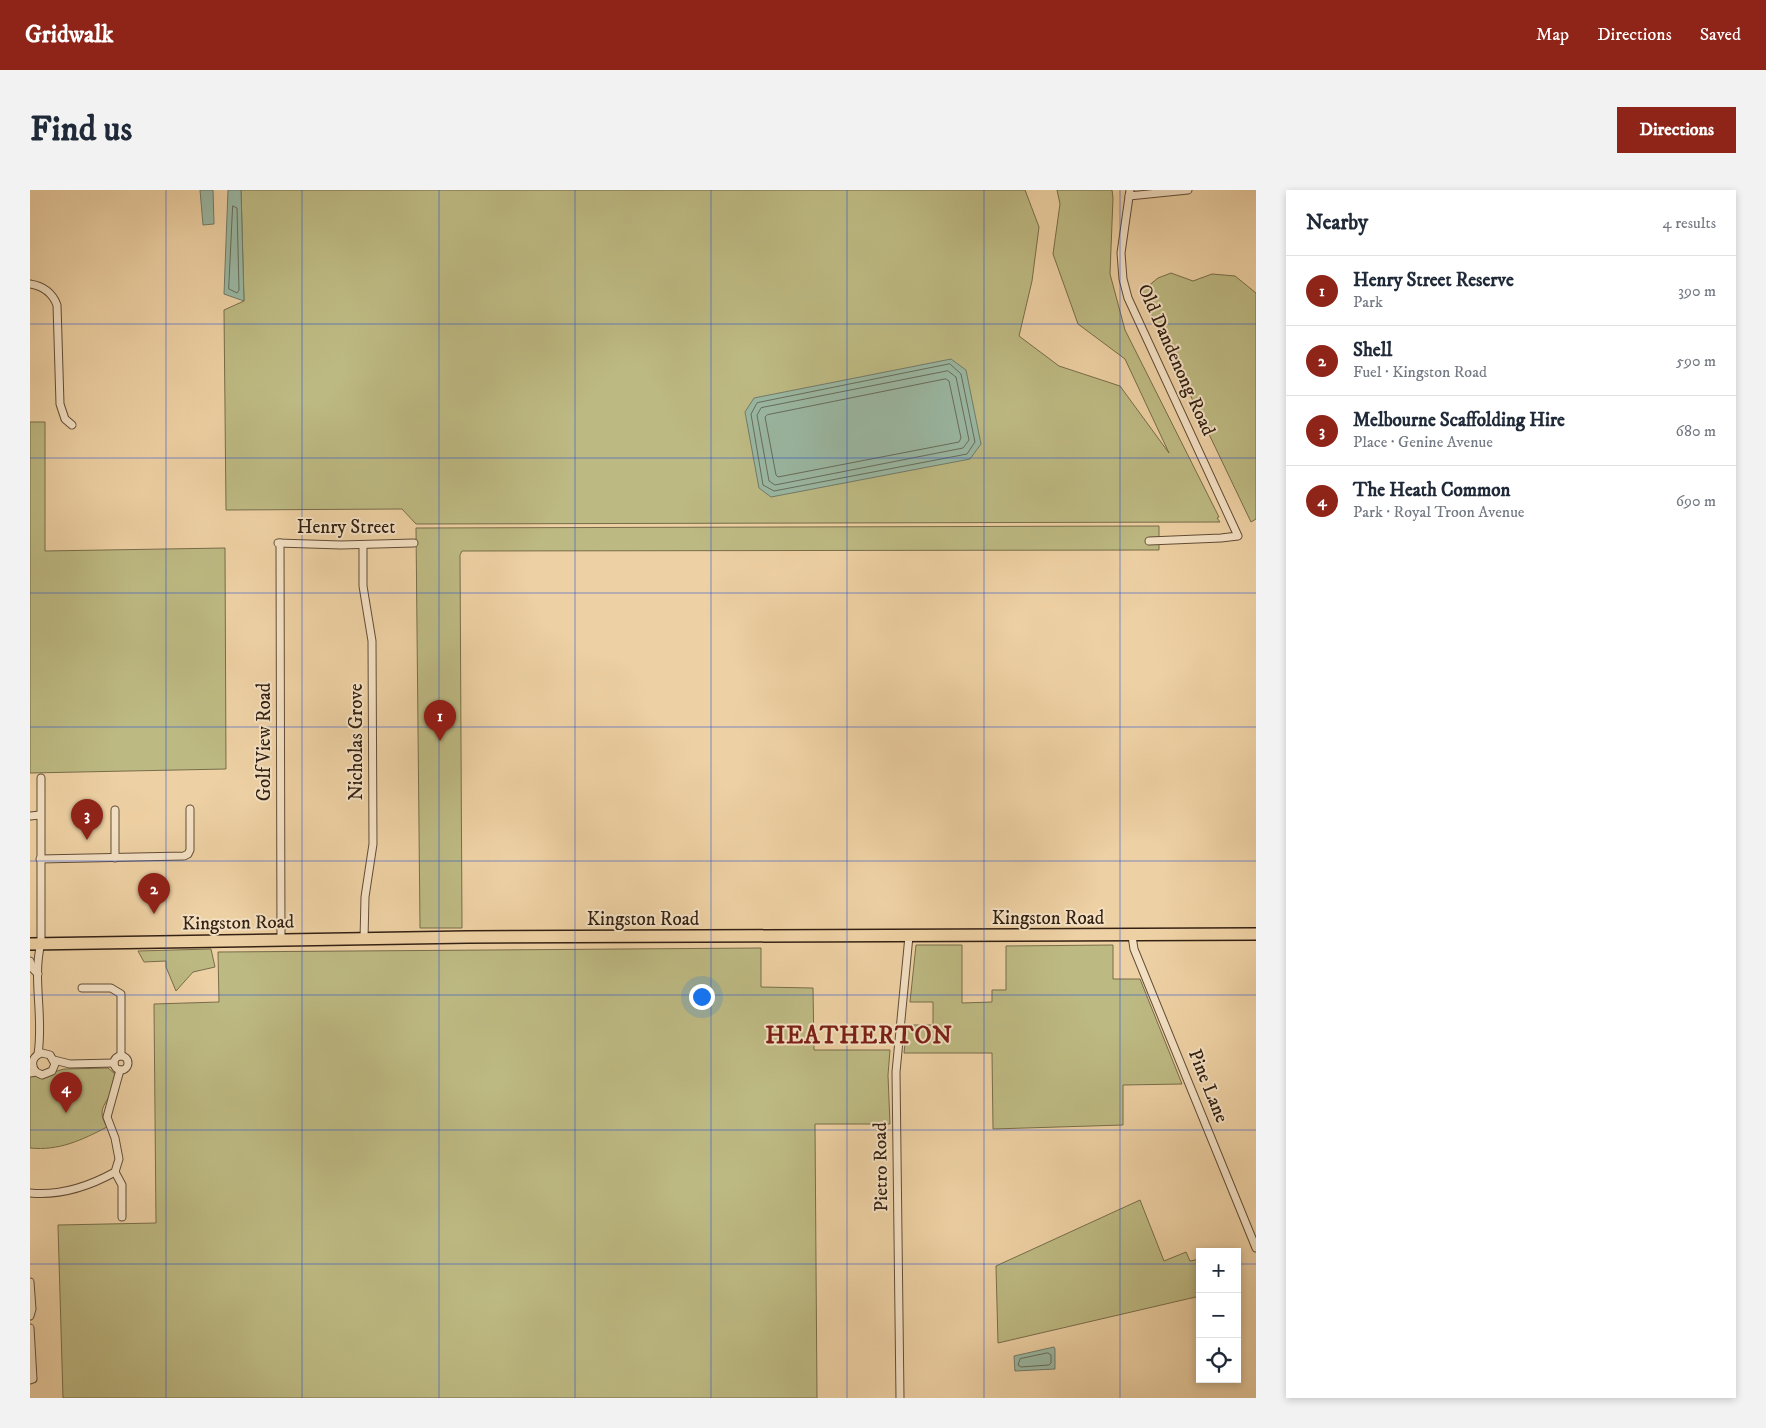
<!DOCTYPE html>
<html lang="en">
<head>
<meta charset="utf-8">
<style>
  :root { --surface:#fff; --page:#f2f2f3; --text:#1f2937; --muted:#747a83; --line:#e0e1e3; --accent:#8f2418 }
  body { margin:0; font-family:"IM FELL DW Pica",serif; background:var(--page); color:var(--text) }
  .controls { position:absolute; right:15px; bottom:15px; display:grid; overflow:hidden; border-radius:0px; box-shadow:0 2px 8px #0003 }
  .controls button { width:45px; height:45px; display:grid; place-items:center; padding:0; border:0; border-bottom:1px solid var(--line); background:var(--surface); color:var(--text); font:25px sans-serif }
  .you { position:absolute; left:671px; top:806px; width:18px; height:18px; margin:-12px; border:4px solid #fff; border-radius:50%; background:#1a73e8; box-shadow:0 0 0 8px #1a73e833 }
  .badge { display:grid; place-items:center; width:32px; height:32px; border-radius:50%; background:var(--accent); color:#fff; font-size:16px; font-weight:700 }
  .pin { position:absolute; translate:-50% -41px; filter:drop-shadow(0 1px 2px #0008) }
  .pin::after { content:''; position:absolute; top:26px; width:18px; height:15px; background:inherit; clip-path:polygon(0 0,100% 0,50% 100%) }
  .list { margin:0; padding:0; list-style:none }
  h2 { display:flex; justify-content:space-between; align-items:center; height:65px; margin:0; padding:0 20px; font-size:21px }
  h2 small { font-size:16px; font-weight:400; color:var(--muted) }
  .list li { display:grid; grid-template-columns:32px 1fr auto; gap:15px; align-items:center; box-sizing:border-box; height:70px; padding:0 20px; border-top:1px solid var(--line) }
  .list b { display:block; font-size:19px; white-space:nowrap }
  .list p { margin:0; font-size:16px; white-space:nowrap; color:var(--muted) }
  .list em { font-size:16px; font-style:normal; color:var(--muted) }
  .icon { flex:none; width:28px; height:28px; fill:none; stroke:currentColor; stroke-width:2; stroke-linecap:round; stroke-linejoin:round }
  .map { position:relative; flex:none; width:1226px; height:1208px; overflow:hidden; border-radius:0px }
  header { display:flex; align-items:center; gap:30px; box-sizing:border-box; height:70px; padding:0 25px; background:var(--accent); color:#fff }
  header strong { font-size:24px }
  nav { display:flex; gap:28px; margin-inline-start:auto; font-size:18px }
  .intro { display:flex; align-items:center; justify-content:space-between; box-sizing:border-box; height:120px; padding:0 30px }
  h1 { margin:0; font-size:35px }
  .button { padding:12px 22px; border-radius:0px; background:var(--accent); color:#fff; font-size:18px; font-weight:700 }
  main { display:flex; gap:30px; padding:0 30px }
  aside { flex:1; background:var(--surface); border-radius:0px; box-shadow:0 2px 8px #0003 }
  .map>svg:first-child { display:block }
  .green { fill:#bdb982; stroke:#786d4a }
  .water { fill:#9ab7a2; stroke:#717b69 }
  .lines { fill:none; stroke-linecap:round; stroke-linejoin:round }
  .shore { stroke:#676c5a; stroke-width:1 }
  .street-casing { stroke:#624d37; stroke-width:9 }
  .primary-casing { stroke:#342113; stroke-width:14 }
  .street { stroke:#f3e0c3; stroke-width:7 }
  .primary { stroke:#edd0a3; stroke-width:11 }
  .grid { fill:none; stroke:#1d4ed8; stroke-width:1; stroke-opacity:0.55 }
  .labels { text-anchor:middle; dominant-baseline:central; stroke-width:4; stroke-linejoin:round; paint-order:stroke }
  .street-label { font-size:19px; fill:#342113; stroke:#f3e0c3 }
  .district-label { font-size:24px; font-weight:bold; letter-spacing:1px; fill:#7a1f14; stroke:#f3e0c3 }
</style>
</head>
<body>
<header>
<strong>Gridwalk</strong>
<nav><a>Map</a><a>Directions</a><a>Saved</a></nav>
</header>
<div class="intro"><h1>Find us</h1><a class="button">Directions</a></div>
<main>
<div class="map">
<svg width="1226" height="1208" viewBox="0 0 1226 1208">
  <rect width="100%" height="100%" fill="#edd0a3"/>
  <filter id="stains"><feTurbulence type="fractalNoise" baseFrequency=".004" numOctaves="4"/><feColorMatrix values="0 0 0 0 .2 0 0 0 0 .09 0 0 0 0 .02 0 0 0 .5 -.17"/></filter>
  <radialGradient id="worn" r=".72"><stop offset=".6" stop-color="#630" stop-opacity="0"/><stop offset="1" stop-color="#630" stop-opacity=".3"/></radialGradient>
  <g class="green">
    <path d="M211 0H995L1009 37 1002 91 989 146 1029 176 1090 196 1139 263 1095 169 1048 134 1023 64 1030 14 1027 0H1082L1083 8 1080 84 1095 140 1189 327 1187 328 1190 332 386 334 372 319 196 320 194 120 214 111Z"/>
    <path d="M1141 83 1163 91 1182 84 1205 86 1226 103V329L1221 332 1111 102 1128 88Z"/>
    <path d="M0 232H15V361L195 358 196 579 0 583Z"/>
    <path d="M1129 336V360L432 361 430 365 432 738H390L386 338Z"/>
    <path d="M886 755H932V813L962 812V800H976V756L1083 755V789H1110L1152 894 1093 895V935L963 939 962 863H874L877 835H903V812H880Z"/>
    <path d="M731 758V797L783 798 784 860H860L858 885 860 934H785L787 1208H33L28 1035 126 1033 124 814 189 812 188 762Z"/>
    <path d="M181 759 185 777 163 782 146 801 136 777V771L114 772 108 761Z"/>
    <path d="M78 878 85 884C84 889 84 895 82 900 76 916 66 918 77 937 52 950 29 961 0 958V886L24 882 34 879Z"/>
    <path d="M1110 1010 1134 1071 1156 1062 1160 1071 1170 1069V1106L968 1153 966 1076Z"/>
  </g>
  <g class="water">
    <path d="M170 0H183L184 34 173 35Z"/>
    <path d="M198 0H211L214 111 194 104Z"/>
    <path d="M921 169 936 180 951 254 940 269 741 307 729 298 715 222 724 208Z"/>
    <path d="M1024 1157 1025 1159V1179L985 1181 984 1166Z"/>
  </g>
  <g class="lines">
    <g class="shore">
      <path d="M203 16 207 18 209 100 207 103 199 99Z"/>
      <path d="M920 174 931 184 945 252 937 264 744 301 733 295 721 224 727 213Z"/>
      <path d="M918 181 926 187 939 250 933 258 745 295 739 291 727 225 731 218Z"/>
      <path d="M916 189 919 191 931 248 929 252 748 287 746 285 735 227 737 225Z"/>
      <path d="M1018 1163 1021 1165V1173L1019 1175 991 1177 988 1175 990 1169Z"/>
    </g>
    <g class="street-casing">
      <g id="street">
        <path d="M1100 0 1091 63 1093 89 1098 108 1208 346 1191 348 1119 351"/>
        <path d="M1099 6 1158 0"/>
        <path d="M0 94C13 96 22 102 27 115L30 214 35 229 42 235"/>
        <path d="M248 353 311 355 384 353"/>
        <path d="M250 353 251 750"/>
        <path d="M333 355V396L342 451 343 654 335 707 334 749"/>
        <path d="M0 626 10 625"/>
        <path d="M85 668V620"/>
        <path d="M10 669 154 666 158 664 160 660V619"/>
        <path d="M1102 746 1104 759 1226 1058"/>
        <path d="M0 771 3 779 8 784"/>
        <path d="M52 798H81L91 804V866"/>
        <path d="M8 864C14 827 2 789 11 753V588"/>
        <circle cx="91" cy="873" r="7"/>
        <path d="M24 870 40 874 84 873"/>
        <path d="M0 883 6 882 12 885 22 881 25 874 20 865 12 863C2 866 0 875 6 882"/>
        <path d="M85 982 92 995V1027"/>
        <path d="M0 1003C31 1006 58 997 85 982L89 969 85 948 77 927 90 880"/>
        <path d="M0 1092 2 1119 0 1126"/>
        <path d="M0 1138 3 1189 0 1190"/>
        <path d="M870 1208 866 882 879 746"/>
      </g>
    </g>
    <g class="primary-casing">
      <path id="primary" d="M0 754 438 747 1226 744"/>
    </g>
    <use href="#street" class="street"/>
    <use href="#primary" class="primary"/>
  </g>
  <path class="grid" d="M136 0V1208M272 0V1208M409 0V1208M545 0V1208M681 0V1208M817 0V1208M954 0V1208M1090 0V1208M0 134H1226M0 268H1226M0 403H1226M0 537H1226M0 671H1226M0 805H1226M0 940H1226M0 1074H1170M1207 1074H1226"/>
  <g class="labels">
    <g class="street-label">
      <text transform="translate(1146 170) rotate(66)">Old Dandenong Road</text>
      <text x="316" y="337">Henry Street</text>
      <text transform="translate(234 552) rotate(-90)">Golf View Road</text>
      <text transform="translate(326 552) rotate(-90)">Nicholas Grove</text>
      <text x="1018" y="728">Kingston Road</text>
      <text x="613" y="729">Kingston Road</text>
      <text transform="translate(208 733) rotate(-1)">Kingston Road</text>
      <text transform="translate(1178 896) rotate(68)">Pine Lane</text>
      <text transform="translate(851 977) rotate(-91)">Pietro Road</text>
    </g>
    <g class="district-label">
      <text x="829" y="846">HEATHERTON</text>
    </g>
  </g>
  <rect width="100%" height="100%" filter="url(#stains)"/>
  <rect width="100%" height="100%" fill="url(#worn)"/>
</svg>
<div class="controls">
<button>+</button>
<button>−</button>
<button><svg class="icon" aria-label="locate" viewBox="0 0 24 24"><circle cx="12" cy="12" r="6"/><path d="M12 2v4M12 18v4M2 12h4M18 12h4"/></svg></button>
</div>
<div class="you"></div>
<div class="pin badge" style="left:410px;top:551px">1</div>
<div class="pin badge" style="left:124px;top:724px">2</div>
<div class="pin badge" style="left:57px;top:650px">3</div>
<div class="pin badge" style="left:36px;top:923px">4</div>
</div>
<aside>
<h2>Nearby<small>4 results</small></h2>
<ul class="list">
<li><span class="badge">1</span><div><b>Henry Street Reserve</b><p>Park</p></div><em>390 m</em></li>
<li><span class="badge">2</span><div><b>Shell</b><p>Fuel · Kingston Road</p></div><em>590 m</em></li>
<li><span class="badge">3</span><div><b>Melbourne Scaffolding Hire</b><p>Place · Genine Avenue</p></div><em>680 m</em></li>
<li><span class="badge">4</span><div><b>The Heath Common</b><p>Park · Royal Troon Avenue</p></div><em>690 m</em></li>
</ul>
</aside>
</main>
</body>
</html>
